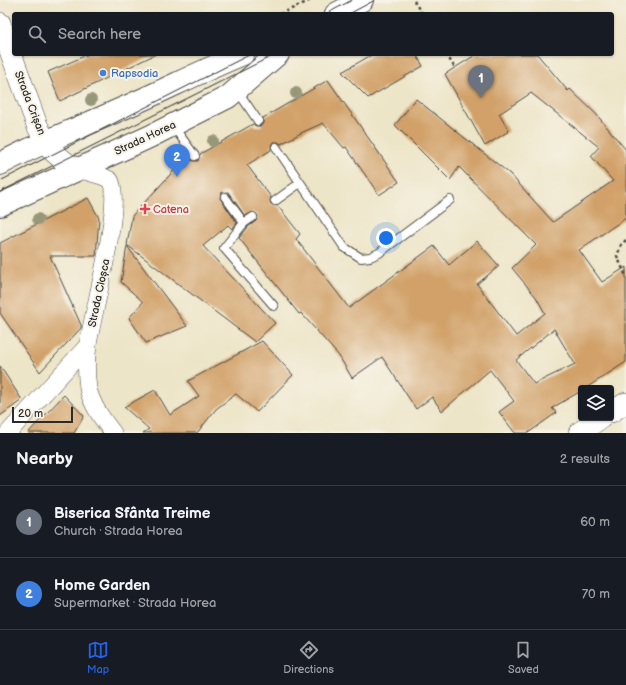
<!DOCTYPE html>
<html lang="en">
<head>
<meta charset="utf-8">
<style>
  :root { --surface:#171b24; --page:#242831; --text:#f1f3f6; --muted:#9ea1a6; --line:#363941; --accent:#2563eb }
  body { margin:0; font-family:"Balsamiq Sans",sans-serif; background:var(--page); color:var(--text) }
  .controls { position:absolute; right:12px; bottom:12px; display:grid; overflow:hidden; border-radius:4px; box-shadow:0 1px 3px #0004 }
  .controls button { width:36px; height:36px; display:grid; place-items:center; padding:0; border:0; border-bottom:1px solid var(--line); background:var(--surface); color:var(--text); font:20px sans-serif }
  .scale { position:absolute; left:12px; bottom:10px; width:61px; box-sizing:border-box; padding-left:4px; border:2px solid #2b2b2b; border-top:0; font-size:11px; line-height:14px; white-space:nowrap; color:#2b2b2b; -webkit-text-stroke:3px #f7f3e8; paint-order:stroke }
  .you { position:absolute; left:386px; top:238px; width:14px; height:14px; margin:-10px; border:3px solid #fff; border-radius:50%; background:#1a73e8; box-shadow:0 0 0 6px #1a73e833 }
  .badge { display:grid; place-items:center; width:26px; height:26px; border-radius:50%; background:var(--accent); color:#fff; font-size:13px; font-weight:700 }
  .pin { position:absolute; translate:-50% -33px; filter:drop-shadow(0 1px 2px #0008) }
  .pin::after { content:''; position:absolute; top:21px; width:14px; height:12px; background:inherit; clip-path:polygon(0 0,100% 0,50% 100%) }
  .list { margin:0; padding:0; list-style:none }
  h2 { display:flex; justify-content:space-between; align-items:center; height:52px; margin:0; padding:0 16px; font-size:17px }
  h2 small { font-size:13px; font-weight:400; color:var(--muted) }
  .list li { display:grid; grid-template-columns:26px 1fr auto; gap:12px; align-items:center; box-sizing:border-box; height:72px; padding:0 16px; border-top:1px solid var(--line) }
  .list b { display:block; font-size:15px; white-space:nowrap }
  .list p { margin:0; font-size:13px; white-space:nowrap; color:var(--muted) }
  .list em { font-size:13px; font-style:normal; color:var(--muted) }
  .icon { flex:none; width:22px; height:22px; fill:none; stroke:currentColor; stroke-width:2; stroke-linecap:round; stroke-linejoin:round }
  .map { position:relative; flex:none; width:626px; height:433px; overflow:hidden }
  .search { position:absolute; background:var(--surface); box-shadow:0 1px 3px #0004; left:12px; right:12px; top:12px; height:44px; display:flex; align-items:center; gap:10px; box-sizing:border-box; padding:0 14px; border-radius:4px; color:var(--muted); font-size:15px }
  .sheet { height:196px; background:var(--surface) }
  nav { display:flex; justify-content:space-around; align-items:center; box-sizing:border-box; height:56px; border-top:1px solid var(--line); background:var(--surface); font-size:11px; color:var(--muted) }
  nav a { display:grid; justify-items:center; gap:2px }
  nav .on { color:var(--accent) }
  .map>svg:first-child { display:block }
  .building { fill:#d1a169; fill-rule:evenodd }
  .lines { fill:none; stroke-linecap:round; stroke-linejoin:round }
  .service-casing { stroke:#484742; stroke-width:10 }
  .minor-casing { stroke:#484742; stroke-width:18 }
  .tertiary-casing { stroke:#484742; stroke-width:22 }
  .primary-casing { stroke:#484742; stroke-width:24 }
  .path { stroke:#484742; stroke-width:2.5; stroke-dasharray:3 3; stroke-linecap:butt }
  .service { stroke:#fff; stroke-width:8 }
  .minor { stroke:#fff; stroke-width:17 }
  .tertiary { stroke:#fff; stroke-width:21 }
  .primary { stroke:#fff; stroke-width:22 }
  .tram { stroke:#2b2b2b; stroke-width:1 }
  .tree { fill:#98977a }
  .shop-dot { fill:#3f7fe0; stroke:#f7f3e8; stroke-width:1.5 }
  .health-dot { fill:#e0444e; stroke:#f7f3e8; stroke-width:1.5 }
  .labels { text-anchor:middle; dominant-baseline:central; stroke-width:4; stroke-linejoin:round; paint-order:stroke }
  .shop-label { font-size:11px; fill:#366cbe; stroke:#f7f3e8; text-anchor:start }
  .street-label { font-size:11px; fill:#2b2b2b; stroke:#f7f3e8 }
  .health-label { font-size:11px; fill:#be3a42; stroke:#f7f3e8; text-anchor:start }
</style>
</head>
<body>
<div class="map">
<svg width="626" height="433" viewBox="0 0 626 433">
  <rect width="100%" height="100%" fill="#f7f3e8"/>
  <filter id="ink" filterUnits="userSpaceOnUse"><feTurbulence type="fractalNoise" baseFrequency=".025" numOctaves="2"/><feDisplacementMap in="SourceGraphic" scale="8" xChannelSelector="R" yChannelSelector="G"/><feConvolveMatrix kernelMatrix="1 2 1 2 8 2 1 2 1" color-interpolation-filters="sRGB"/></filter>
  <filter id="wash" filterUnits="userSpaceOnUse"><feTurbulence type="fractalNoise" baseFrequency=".012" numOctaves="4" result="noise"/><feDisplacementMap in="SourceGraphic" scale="16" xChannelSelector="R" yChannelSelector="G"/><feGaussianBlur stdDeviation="0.9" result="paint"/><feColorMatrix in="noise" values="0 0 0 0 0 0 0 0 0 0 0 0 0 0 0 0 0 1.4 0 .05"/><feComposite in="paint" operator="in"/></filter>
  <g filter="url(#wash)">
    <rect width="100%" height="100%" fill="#ede5c7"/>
    <g id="blocks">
      <g class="building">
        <path d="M89 54H156L60 101 48 72Z"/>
        <path d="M373 54H416L423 66 368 98 342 72Z"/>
        <path d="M477 54H537L568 91 570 89 596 114 626 150V218L579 250 602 282 626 267V362L586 388H581V391L552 408 556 413 528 433H515L499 412 514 401 490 370 442 411 432 397 416 409 382 357 352 378 339 356 301 313 299 314 239 238 248 227 256 221 258 216 253 212 245 216 228 192 221 193 220 198 237 223 232 229 228 225 203 246 275 323 255 342 127 245 132 216 180 164 190 159 193 161H198L200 154 253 124 256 126H261L263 123V118L328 80 399 182 379 195 346 147 344 148 323 123 301 133 281 144 278 142H273L271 145V150L247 165 271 197 270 201 271 204 278 206 300 234 296 239 349 308 434 246 449 265 477 241 499 266 477 284 516 336 545 313 536 297 512 268 536 245 459 167 450 180 395 125 416 99 510 174 553 222 613 181 591 156 599 147 531 93 499 114 509 131 485 146 445 74ZM554 329 575 364 534 384 516 360Z"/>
        <path d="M88 198 99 218 96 256H50L81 325V328L40 372 0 313V243Z"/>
        <path d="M127 246 187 326 146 343 129 318 143 302 121 282Z"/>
        <path d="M262 341 293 375 257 412 236 394 216 409 197 433H143L149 429 124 407 155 390 170 415 199 396 188 381Z"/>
        <path d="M0 366 22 400 0 416Z"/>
        <path d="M64 395 84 416 74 433H28Z"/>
      </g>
    </g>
  </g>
  <g filter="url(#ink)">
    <use href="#blocks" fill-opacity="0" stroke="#484742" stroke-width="1"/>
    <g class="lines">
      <g class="service-casing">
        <g id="service">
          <path d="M237 90 258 121"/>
          <path d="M173 126 195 156"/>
          <path d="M276 147 344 247 361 258 370 257 379 253 450 200"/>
          <path d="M225 197 244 223 224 248 274 306"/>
          <path d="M275 201 300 183"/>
          <path d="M244 223 253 217"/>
        </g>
      </g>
      <g class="minor-casing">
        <g id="minor">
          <path d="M78 169 102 176 110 180C124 200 92 315 88 345 86 359 86 374 88 388 91 404 103 420 113 433"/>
          <path d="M8 433 88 345"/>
        </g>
      </g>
      <g class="tertiary-casing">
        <g id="tertiary">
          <path d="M0 23 37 125 48 147 65 162 78 169"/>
          <path d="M611 412 626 403"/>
          <path d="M579 433 601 418"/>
        </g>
      </g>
      <g class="primary-casing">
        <g id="primary">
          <path d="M336 14 362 0"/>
          <path d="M0 164C39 143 79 128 119 110 161 92 201 71 243 54"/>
          <path d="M0 205 149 137 228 97 278 54"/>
        </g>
      </g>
      <g class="path">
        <path d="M414 1 422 14"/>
        <path d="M280 14 311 0"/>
        <path d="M446 54 455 68"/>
        <path d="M626 240 621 245 617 256 626 276"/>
      </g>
      <use href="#service" class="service"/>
      <use href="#minor" class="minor"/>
      <use href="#tertiary" class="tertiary"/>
      <use href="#primary" class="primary"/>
      <g class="tram">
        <path d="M326 14 352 0"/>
        <path d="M349 14 375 0"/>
        <path d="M0 181 251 54"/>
        <path d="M0 192 276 54"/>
      </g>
    </g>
    <g class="tree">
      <circle cx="296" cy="93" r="6"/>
      <circle cx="91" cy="100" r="6"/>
      <circle cx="213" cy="141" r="6"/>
      <circle cx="38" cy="219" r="6"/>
    </g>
  </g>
  <circle class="shop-dot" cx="103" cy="73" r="4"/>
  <path class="health-dot" d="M143 203h4v4h4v4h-4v4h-4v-4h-4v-4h4z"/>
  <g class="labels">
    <g class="shop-label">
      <text x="111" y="73">Rapsodia</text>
    </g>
    <g class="street-label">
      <text transform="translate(30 103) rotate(69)">Strada Crișan</text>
      <text transform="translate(145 138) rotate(-25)">Strada Horea</text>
      <text transform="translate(99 293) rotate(-78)">Strada Cloșca</text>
    </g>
    <g class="health-label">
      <text x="153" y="209">Catena</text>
    </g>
  </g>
</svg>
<div class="controls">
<button><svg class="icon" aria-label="layers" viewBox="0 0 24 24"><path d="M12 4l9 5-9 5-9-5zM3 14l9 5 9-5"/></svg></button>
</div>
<div class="scale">20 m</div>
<div class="you"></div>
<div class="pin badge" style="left:481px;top:98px;background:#6b7280">1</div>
<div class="pin badge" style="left:177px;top:177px;background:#3f7fe0">2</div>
<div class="search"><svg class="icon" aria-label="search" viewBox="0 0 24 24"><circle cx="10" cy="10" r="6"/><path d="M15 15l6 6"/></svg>Search here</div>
</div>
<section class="sheet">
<h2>Nearby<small>2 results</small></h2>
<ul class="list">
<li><span class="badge" style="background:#6b7280">1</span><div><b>Biserica Sfânta Treime</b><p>Church · Strada Horea</p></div><em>60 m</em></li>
<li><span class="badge" style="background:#3f7fe0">2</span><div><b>Home Garden</b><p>Supermarket · Strada Horea</p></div><em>70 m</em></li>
</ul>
</section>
<nav>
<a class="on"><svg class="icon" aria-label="map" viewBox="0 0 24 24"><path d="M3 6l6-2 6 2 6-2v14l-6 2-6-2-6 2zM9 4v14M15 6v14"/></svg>Map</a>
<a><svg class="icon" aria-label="directions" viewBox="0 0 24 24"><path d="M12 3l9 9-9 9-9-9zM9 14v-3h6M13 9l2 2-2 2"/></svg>Directions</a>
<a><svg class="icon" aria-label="saved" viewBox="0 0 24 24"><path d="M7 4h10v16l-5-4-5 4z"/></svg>Saved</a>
</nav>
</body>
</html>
